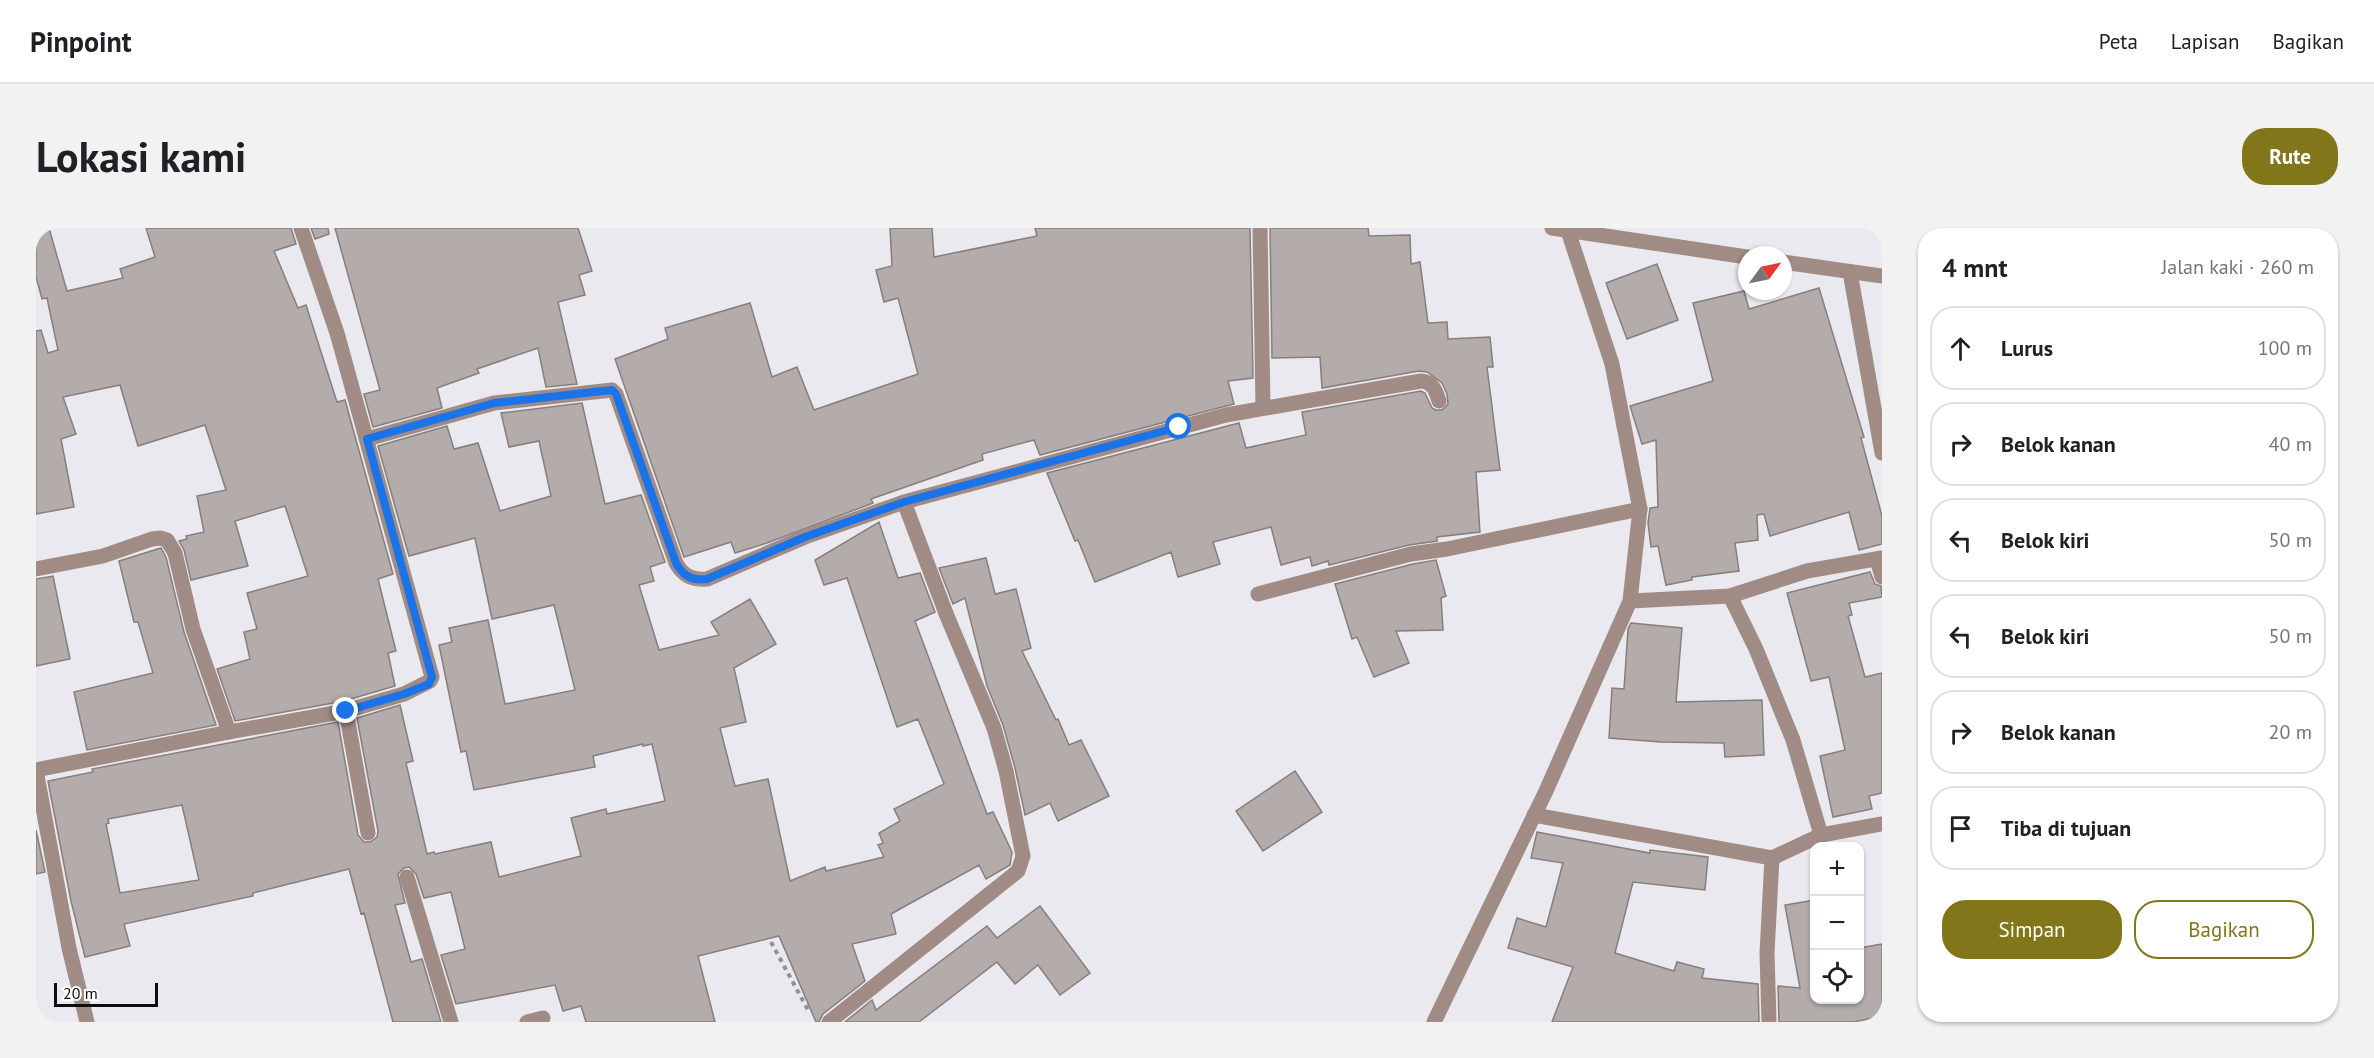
<!DOCTYPE html>
<html lang="id">
<head>
<meta charset="utf-8">
<style>
  :root { --surface:#fff; --page:#f2f2f2; --text:#202124; --muted:#757577; --line:#e0e0e0; --accent:#81761a }
  body { margin:0; font-family:"PT Sans",sans-serif; background:var(--page); color:var(--text) }
  .controls { position:absolute; right:18px; bottom:18px; display:grid; overflow:hidden; border-radius:12px; box-shadow:0 2px 4px #0004 }
  .controls button { width:54px; height:54px; display:grid; place-items:center; padding:0; border:0; border-bottom:2px solid var(--line); background:var(--surface); color:var(--text); font:30px sans-serif }
  .compass { position:absolute; left:1702px; top:18px; width:54px; height:54px; border-radius:50%; background:var(--surface); box-shadow:0 2px 4px #0004; rotate:57deg }
  .scale { position:absolute; left:18px; bottom:15px; width:104px; box-sizing:border-box; padding-left:6px; border:3px solid #0d0d0f; border-top:0; font-size:16px; line-height:21px; white-space:nowrap; color:#0d0d0f; -webkit-text-stroke:4px #fff; paint-order:stroke }
  .stop { position:absolute; width:18px; height:18px; margin:-14px; border:4px solid #1a73e8; border-radius:50%; background:#fff }
  .stop.end { background:#1a73e8; border-color:#fff; box-shadow:0 2px 6px #0008 }
  .list { margin:0; padding:0; list-style:none }
  h2 { display:flex; justify-content:space-between; align-items:center; height:78px; margin:0; padding:0 24px; font-size:26px }
  h2 small { font-size:20px; font-weight:400; color:var(--muted) }
  .list li { display:grid; grid-template-columns:39px 1fr auto; gap:18px; align-items:center; box-sizing:border-box; height:84px; margin:0 12px 12px; padding:0 12px; border:2px solid var(--line); border-radius:24px }
  .list b { display:block; font-size:22px; white-space:nowrap }
  .list em { font-size:20px; font-style:normal; color:var(--muted) }
  .actions { display:flex; gap:12px; padding:18px 24px }
  .actions a { flex:1; padding:14px 0; border:2px solid var(--accent); border-radius:24px; text-align:center; font-size:21px; color:var(--accent) }
  .actions .main { background:var(--accent); color:#fff }
  .icon { flex:none; width:33px; height:33px; fill:none; stroke:currentColor; stroke-width:2; stroke-linecap:round; stroke-linejoin:round }
  .map { position:relative; flex:none; width:1846px; height:794px; overflow:hidden; border-radius:24px }
  header { display:flex; align-items:center; gap:36px; box-sizing:border-box; height:84px; padding:0 30px; background:var(--surface); border-bottom:2px solid var(--line) }
  header strong { font-size:28px }
  nav { display:flex; gap:33px; margin-inline-start:auto; font-size:21px }
  .intro { display:flex; align-items:center; justify-content:space-between; box-sizing:border-box; height:144px; padding:0 36px }
  h1 { margin:0; font-size:42px }
  .button { padding:15px 27px; border-radius:24px; background:var(--accent); color:#fff; font-size:21px; font-weight:700 }
  main { display:flex; gap:36px; padding:0 36px }
  aside { flex:1; background:var(--surface); border-radius:24px; box-shadow:0 2px 4px #0004 }
  .map>svg:first-child { display:block }
  .building { fill:#b3acaa; stroke:#857f7d; stroke-width:1.5; fill-rule:evenodd }
  .lines { fill:none; stroke-linecap:round; stroke-linejoin:round }
  .path { stroke:#929195; stroke-width:4; stroke-dasharray:4.5 4.5; stroke-linecap:butt }
  .street { stroke:#a08c85; stroke-width:15 }
  .route { stroke:#1a73e8; stroke-width:8 }
</style>
</head>
<body>
<header>
<strong>Pinpoint</strong>
<nav><a>Peta</a><a>Lapisan</a><a>Bagikan</a></nav>
</header>
<div class="intro"><h1>Lokasi kami</h1><a class="button">Rute</a></div>
<main>
<div class="map">
<svg width="1846" height="794" viewBox="0 0 1846 794">
  <rect width="100%" height="100%" fill="#eae9ef"/>
  <g class="building">
    <path d="M0 0H13L31 63 87 50 84 41 119 29 110 0H255L260 16 238 23 262 80 270 77 301 174 309 172 357 346 342 351 360 423 352 425 359 458 308 473 199 493 181 441 214 431 208 404 221 401 211 365 272 348 249 278 199 293 212 338 155 352 148 322 143 313 151 311 150 308 168 304 161 268 190 262 169 197 102 218 84 157 27 169 40 206 25 211 38 279 0 286V103L5 102 12 125 22 122 11 70 6 71 0 49Z"/>
    <path d="M275 0H292L293 6 279 11Z"/>
    <path d="M299 0H542L556 43 543 47 549 67 522 74 541 156 510 159 502 120 441 141 443 145 401 160 406 180 337 199 328 166 344 162Z"/>
    <path d="M854 0H896L898 29 1001 8 999 0H1214L1217 150 1192 153 1198 176 1004 227 998 212 946 226 947 232 835 271 837 275 731 315 699 325 695 314 648 329 579 131 632 111 629 100 714 75 736 149 761 139 778 182 882 146 862 70 848 74 840 42 856 38Z"/>
    <path d="M1234 0H1332L1333 8 1374 7 1375 36 1384 34 1392 95 1411 94 1412 111 1454 109 1457 139H1451L1464 242 1440 244 1444 304 1401 309V313L1373 317 1293 337 1292 333 1276 338 1274 329 1245 337 1235 299 1177 314 1184 336 1142 349 1135 324 1059 354 1042 312 1039 313 1011 245 1203 195 1210 220 1270 207 1266 184 1385 163 1389 165 1396 180 1400 182H1406L1412 176 1411 166 1406 155 1391 144 1383 143 1286 160 1284 129 1236 130Z"/>
    <path d="M1621 36 1642 92 1591 111 1570 55Z"/>
    <path d="M1783 60 1828 209 1825 210 1846 288V316L1823 322 1813 284 1734 308 1728 286 1721 287 1722 312 1699 315 1703 343 1656 349V352L1630 357 1622 318 1615 319 1612 295 1614 280 1622 279 1620 212 1606 216 1594 178 1677 153 1657 75 1708 63 1713 81Z"/>
    <path d="M546 175 569 276 605 267 629 334 614 339 618 353 603 357 623 422 683 407 675 394 714 371 740 416 698 440 710 494 684 500 699 558 732 551 754 653 789 639 790 643 848 629 842 617 847 615 843 605 864 593 858 581 908 556 882 491 861 499 811 350 788 357 779 332 843 294 862 350 884 345 899 384 879 393 951 586 957 584 976 624 974 637 950 651 943 637 855 686 860 706 816 716 829 753 787 786 783 794H780L743 708 662 728 679 794H550L545 778 527 783 519 757 420 776 405 727 429 721 415 664 388 670 380 646 373 639 368 640 362 646 369 675 359 677 375 734 386 731 405 794H357L328 685 325 686 313 641 217 665V668L88 696 94 718 49 729 35 673 12 553 57 544 56 541 302 494 322 607 328 614H334L341 609 342 603 321 490 364 477 377 533 370 535 391 626 398 624 399 626 455 614 463 649 545 628 535 590 570 581 571 586 629 573 616 516 607 518V516L557 528 559 539 438 562 430 523 425 524 403 417 416 414 413 400 452 392 469 476 539 462 518 377 456 391 439 310 373 328 342 218 411 198 418 221 442 215 464 283 515 268 503 213 473 219 465 185ZM146 577 163 652 84 665 70 596 73 595 72 591Z"/>
    <path d="M125 320 130 329 148 404 180 497 51 522 38 464 117 445 102 394H98L83 333Z"/>
    <path d="M950 330 959 366 980 361 995 420 986 423 1020 492 1022 491 1033 517 1045 512 1073 568 1022 593 1014 575 989 587 979 540 967 497 951 458 929 370 917 376 903 340Z"/>
    <path d="M1400 332 1410 368 1405 370 1407 402 1360 403 1373 435 1338 449 1321 409 1316 411 1299 356 1377 336Z"/>
    <path d="M1834 344 1839 356 1845 358 1846 369 1813 375 1816 387 1812 388 1829 449 1846 445V565L1833 568 1836 581 1797 589 1784 528 1809 522 1793 449 1775 453 1751 365Z"/>
    <path d="M17 348 34 431 0 438V351Z"/>
    <path d="M1595 395 1646 400 1640 474 1726 472 1728 527 1689 529 1688 515 1625 514 1573 510 1576 460 1588 461 1592 401Z"/>
    <path d="M1259 543 1286 584 1227 623 1200 583Z"/>
    <path d="M0 602 9 644 0 646Z"/>
    <path d="M1501 604 1614 625V622L1672 629 1669 662 1597 654 1579 725 1638 743 1641 734 1668 741 1666 750 1722 756 1723 794H1516L1537 739 1472 720 1481 690 1510 699 1527 635 1495 630Z"/>
    <path d="M1779 672V771H1824V720L1846 716V788L1818 794H1743L1742 758 1764 760 1749 677Z"/>
    <path d="M1004 678 1054 745 1024 767 1002 737 979 756 961 734 883 794H809L836 772 840 782 951 698 961 710Z"/>
  </g>
  <g class="lines">
    <path class="path" d="M735 714 772 782"/>
    <g class="street">
      <path d="M1224 0 1227 179"/>
      <path d="M1516 0 1711 29"/>
      <path d="M1747 34 1846 48"/>
      <path d="M1814 44 1846 225"/>
      <path d="M331 211 458 175 576 162 580 166 640 335C647 348 656 352 671 351L769 309 868 274 1190 187 1385 153C1397 154 1400 163 1403 173"/>
      <path d="M1841 331 1846 349"/>
      <path d="M0 341 67 328 116 311 124 310 131 312 139 325 157 401 193 504"/>
      <path d="M1222 366 1375 326 1411 321 1604 281"/>
      <path d="M1694 368 1720 421 1757 512 1785 607"/>
      <path d="M1594 373 1694 368 1771 343 1846 330"/>
      <path d="M310 483 332 605"/>
      <path d="M0 542 193 504 310 483 368 466 394 453 396 449 301 105 265 0"/>
      <path d="M0 542 33 720 51 794"/>
      <path d="M1498 587 1736 630 1785 607 1846 596"/>
      <path d="M371 649 415 794"/>
      <path d="M491 794 507 790"/>
      <path d="M793 794 982 643 987 628 970 543 958 500 911 388 868 274"/>
      <path d="M1398 794 1510 563 1594 373 1604 281 1576 136 1532 3"/>
      <path d="M1733 794 1731 725 1736 630"/>
    </g>
  </g>
  <g class="lines">
    <path class="route" d="M310 483 368 466 393 456 396 449 331 211 458 175 576 162 580 166 640 335C647 348 656 353 671 351L769 309 868 274 1143 199"/>
  </g>
</svg>
<div class="controls">
<button>+</button>
<button>−</button>
<button><svg class="icon" aria-label="locate" viewBox="0 0 24 24"><circle cx="12" cy="12" r="6"/><path d="M12 2v4M12 18v4M2 12h4M18 12h4"/></svg></button>
</div>
<svg class="compass" viewBox="-18 -18 36 36"><path d="M0-13l5 13h-10z" fill="#e53935"/><path d="M0 13l5-13h-10z" fill="#757577"/></svg>
<div class="scale">20 m</div>
<div class="stop" style="left:1143px;top:199px"></div>
<div class="stop end" style="left:310px;top:483px"></div>
</div>
<aside>
<h2>4 mnt<small>Jalan kaki · 260 m</small></h2>
<ul class="list">
<li><svg class="icon" aria-label="ahead" viewBox="0 0 24 24"><path d="M12 20V5M6 11l6-6 6 6"/></svg><div><b>Lurus</b></div><em>100 m</em></li>
<li><svg class="icon" aria-label="right" viewBox="0 0 24 24"><path d="M7 20v-9h11M14 6l5 5-5 5"/></svg><div><b>Belok kanan</b></div><em>40 m</em></li>
<li><svg class="icon" aria-label="left" viewBox="0 0 24 24"><path d="M17 20v-9H6M10 6l-5 5 5 5"/></svg><div><b>Belok kiri</b></div><em>50 m</em></li>
<li><svg class="icon" aria-label="left" viewBox="0 0 24 24"><path d="M17 20v-9H6M10 6l-5 5 5 5"/></svg><div><b>Belok kiri</b></div><em>50 m</em></li>
<li><svg class="icon" aria-label="right" viewBox="0 0 24 24"><path d="M7 20v-9h11M14 6l5 5-5 5"/></svg><div><b>Belok kanan</b></div><em>20 m</em></li>
<li><svg class="icon" aria-label="arrive" viewBox="0 0 24 24"><path d="M6 21V4h12l-3 4 3 4H6"/></svg><div><b>Tiba di tujuan</b></div></li>
</ul>
<div class="actions"><a class="main">Simpan</a><a>Bagikan</a></div>
</aside>
</main>
</body>
</html>
